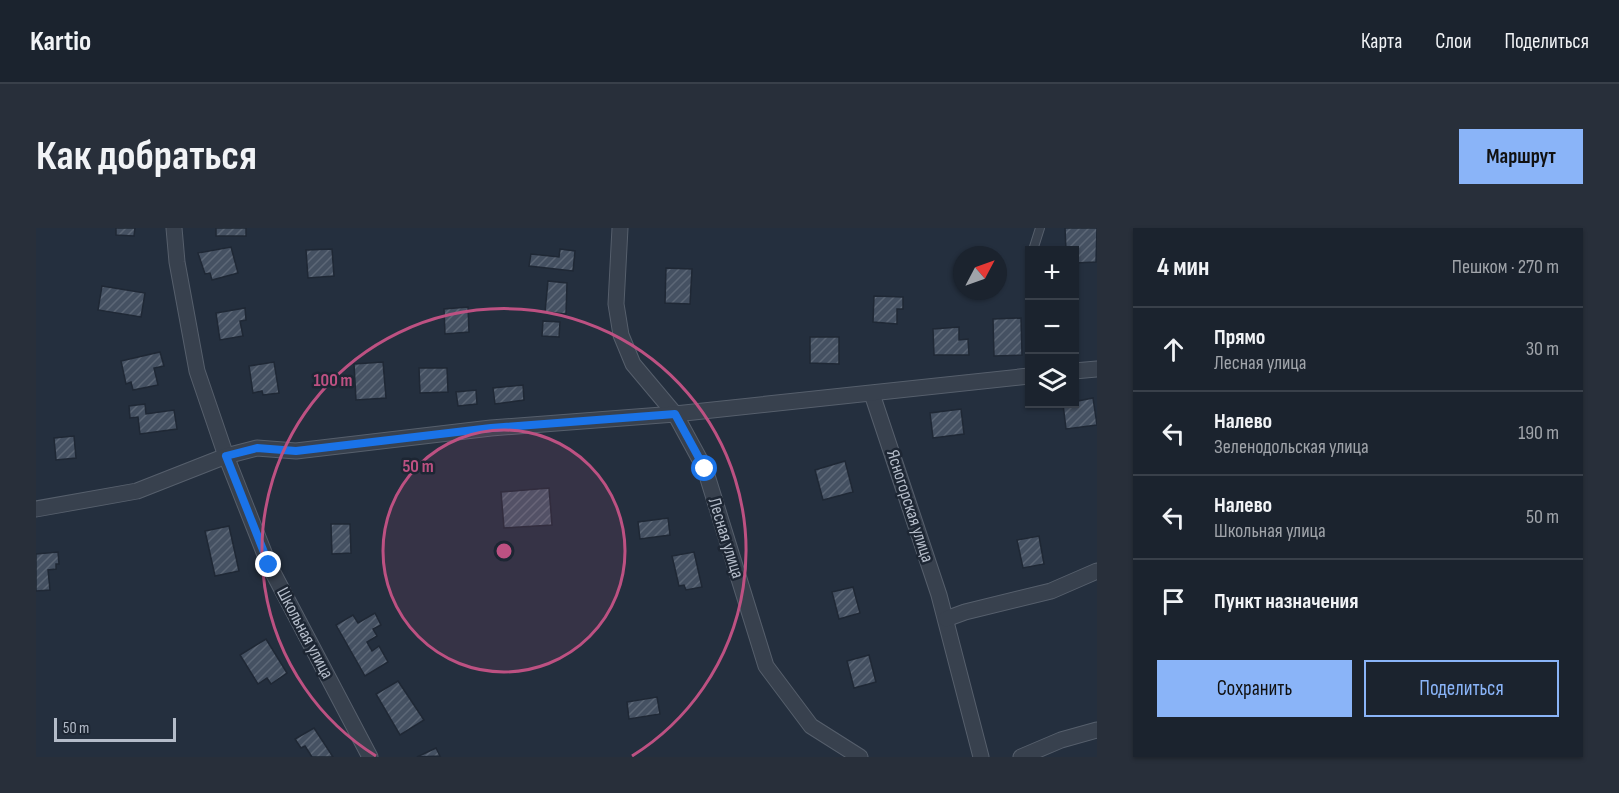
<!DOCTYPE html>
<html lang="ru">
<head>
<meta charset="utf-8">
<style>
  :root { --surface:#1b232e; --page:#282f3a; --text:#f1f3f6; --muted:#a0a4aa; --line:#39404a; --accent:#8ab4f8 }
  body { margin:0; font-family:"Sofia Sans Condensed",sans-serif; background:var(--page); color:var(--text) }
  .controls { position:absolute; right:18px; top:18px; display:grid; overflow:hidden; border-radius:0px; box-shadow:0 2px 4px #0004 }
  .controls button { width:54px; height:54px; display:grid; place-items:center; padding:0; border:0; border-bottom:2px solid var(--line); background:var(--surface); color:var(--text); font:30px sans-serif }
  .compass { position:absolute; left:917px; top:18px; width:54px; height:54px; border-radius:50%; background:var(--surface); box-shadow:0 2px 4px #0004; rotate:49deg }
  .scale { position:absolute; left:18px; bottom:15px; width:122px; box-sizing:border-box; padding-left:6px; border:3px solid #b4bcc9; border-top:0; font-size:16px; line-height:21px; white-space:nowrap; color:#b4bcc9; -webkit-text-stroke:4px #1d2633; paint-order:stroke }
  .stop { position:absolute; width:18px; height:18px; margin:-14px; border:4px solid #1a73e8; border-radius:50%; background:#fff }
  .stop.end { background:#1a73e8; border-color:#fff; box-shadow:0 2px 6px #0008 }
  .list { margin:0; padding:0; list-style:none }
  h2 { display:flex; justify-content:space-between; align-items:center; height:78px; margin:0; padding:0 24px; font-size:26px }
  h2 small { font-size:20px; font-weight:400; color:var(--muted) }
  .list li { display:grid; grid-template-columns:39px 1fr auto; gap:18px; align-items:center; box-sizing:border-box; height:84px; padding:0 24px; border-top:2px solid var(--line) }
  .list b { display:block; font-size:22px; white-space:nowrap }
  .list p { margin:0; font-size:20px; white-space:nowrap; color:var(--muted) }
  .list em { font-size:20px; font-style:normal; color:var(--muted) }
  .actions { display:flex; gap:12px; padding:18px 24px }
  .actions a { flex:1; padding:14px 0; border:2px solid var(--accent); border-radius:0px; text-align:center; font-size:21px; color:var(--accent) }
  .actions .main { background:var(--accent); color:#111 }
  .icon { flex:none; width:33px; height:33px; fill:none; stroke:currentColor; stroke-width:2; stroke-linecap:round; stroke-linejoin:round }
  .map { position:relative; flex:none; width:1061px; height:529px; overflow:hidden; border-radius:0px }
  header { display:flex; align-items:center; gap:36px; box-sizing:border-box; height:84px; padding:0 30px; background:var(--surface); border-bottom:2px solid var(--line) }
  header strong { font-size:28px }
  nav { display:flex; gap:33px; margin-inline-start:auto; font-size:21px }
  .intro { display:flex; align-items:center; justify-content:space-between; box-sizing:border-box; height:144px; padding:0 36px }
  h1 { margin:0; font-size:42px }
  .button { padding:15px 27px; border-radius:0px; background:var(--accent); color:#111; font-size:21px; font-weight:700 }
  main { display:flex; gap:36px; padding:0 36px }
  aside { flex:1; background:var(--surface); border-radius:0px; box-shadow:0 2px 4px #0004 }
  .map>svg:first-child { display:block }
  .building { fill:url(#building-hatch); stroke:#1f2835; stroke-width:1.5 }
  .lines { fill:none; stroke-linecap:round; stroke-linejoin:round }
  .service-casing { stroke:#565f6c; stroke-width:10 }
  .minor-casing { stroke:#565f6c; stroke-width:17 }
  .service { stroke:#38414e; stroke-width:8 }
  .minor { stroke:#38414e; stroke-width:15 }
  .route { stroke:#1a73e8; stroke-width:8 }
  .ring { fill:none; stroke:#bd5182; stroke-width:3 }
  .labels { text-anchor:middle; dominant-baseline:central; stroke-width:5; stroke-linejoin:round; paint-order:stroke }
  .street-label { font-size:18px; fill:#b4bcc9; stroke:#1d2633 }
  .centre { fill:#bd5182; stroke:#1d2633; stroke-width:3 }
  .ring-label { font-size:18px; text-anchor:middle; font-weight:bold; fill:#bd5182; stroke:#1d2633; stroke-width:5; stroke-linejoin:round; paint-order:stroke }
</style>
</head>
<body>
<header>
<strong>Kartio</strong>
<nav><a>Карта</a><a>Слои</a><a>Поделиться</a></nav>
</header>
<div class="intro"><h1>Как добраться</h1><a class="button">Маршрут</a></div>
<main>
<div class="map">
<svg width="1061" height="529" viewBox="0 0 1061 529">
  <defs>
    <pattern id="building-hatch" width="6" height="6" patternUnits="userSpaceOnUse" patternTransform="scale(1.5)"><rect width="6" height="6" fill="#455162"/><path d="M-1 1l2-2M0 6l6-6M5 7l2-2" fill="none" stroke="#5d6877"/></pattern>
  </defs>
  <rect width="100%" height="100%" fill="#242f3e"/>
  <g class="building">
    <path d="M80 0H99L98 8 80 7Z"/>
    <rect x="180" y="0" width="30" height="8"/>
    <path d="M1029 0H1061L1060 34 1038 35V22H1030Z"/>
    <path d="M195 19 202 45 176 52 174 45 169 46 162 25Z"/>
    <path d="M296 21 298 48 272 50 270 22Z"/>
    <path d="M524 21 539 23 537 43 493 38 495 26 523 29Z"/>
    <path d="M630 40 656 41 654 76 629 75Z"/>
    <path d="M512 53 531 55 530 86 509 84Z"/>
    <path d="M66 58 109 65 105 89 62 82Z"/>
    <path d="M838 68 867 69V81H861V96L837 94Z"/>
    <path d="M432 79 433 104 409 106 408 81Z"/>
    <path d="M209 80 210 92 204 93 207 108 184 112 180 85Z"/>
    <path d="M985 90 986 127 958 128 957 91Z"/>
    <path d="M507 93 524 94 523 109 506 108Z"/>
    <path d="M923 99V112L932 111 933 127H898L897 101Z"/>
    <path d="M774 109H803V136L774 135Z"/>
    <path d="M124 124 128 138 118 140 122 157 97 162 95 154 90 156 85 133Z"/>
    <path d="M238 134 243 165 227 167 226 163 217 165 213 138Z"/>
    <path d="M347 134 350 170 320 172 318 136Z"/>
    <path d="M383 140H411L412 164 384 165Z"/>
    <path d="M487 157 488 172 459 176 457 160Z"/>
    <path d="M440 162 441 176 422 178 420 164Z"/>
    <path d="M1057 170 1061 197 1030 201 1027 176Z"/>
    <path d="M109 176 110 186 138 182 141 201 104 206 102 189 94 190 93 178Z"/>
    <path d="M925 181 928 206 897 210 894 185Z"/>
    <path d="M38 208 40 230 20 232 18 210Z"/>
    <path d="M809 233 817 264 787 272 779 242Z"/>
    <path d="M513 260 516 297 468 300 465 264Z"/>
    <path d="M632 290 634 307 604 311 602 294Z"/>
    <path d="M295 296H314L315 325 296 326Z"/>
    <path d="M193 298 203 343 179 348 169 303Z"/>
    <path d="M1003 308 1008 336 987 340 981 312Z"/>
    <path d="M22 324 23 336H20V341L12 342 14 362 0 363V326Z"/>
    <path d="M658 324 666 359 650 362 648 357 643 358 636 328Z"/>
    <path d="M817 359 824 385 803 391 796 364Z"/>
    <path d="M339 385 345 397 337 401 341 408 331 414 336 423 343 418 352 434 329 448 300 397 317 387 322 395Z"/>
    <path d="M230 411 251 445 235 456 231 450 222 456 204 427Z"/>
    <path d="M833 427 840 454 818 460 811 433Z"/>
    <path d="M362 453 388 492 364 507 340 466Z"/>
    <path d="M621 469 624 486 593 491 591 474Z"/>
    <path d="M278 500 297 529H276L269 518 265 520 259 511Z"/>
    <path d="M400 520 404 528 381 529Z"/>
  </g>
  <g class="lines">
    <g class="service-casing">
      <path id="service" d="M997 22 1004 0"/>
    </g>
    <g class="minor-casing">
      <g id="minor">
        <path d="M138 0 141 34 161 143 190 228 233 337 334 529"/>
        <path d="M584 0 580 76 585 107 597 136 639 186 669 241 730 438 775 498 824 529"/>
        <path d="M1038 143 1061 141"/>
        <path d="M836 166 903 367 945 529"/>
        <path d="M0 281 101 263 190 228 221 220 260 223 455 200 639 186 993 148"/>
        <path d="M910 391 929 384 1015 363 1061 343"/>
        <path d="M985 529 1025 512 1061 502"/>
      </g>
    </g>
    <use href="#service" class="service"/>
    <use href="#minor" class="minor"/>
  </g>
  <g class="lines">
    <path class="route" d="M233 337 190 228 221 220 260 223 455 200 639 186 669 241"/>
  </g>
  <circle cx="468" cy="323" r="121" fill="#bd5182" fill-opacity=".12"/>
  <g class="ring">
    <circle cx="468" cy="323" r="121"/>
    <path d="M340 528A242 242 0 1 1 596 528"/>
  </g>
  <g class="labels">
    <g class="street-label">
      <text transform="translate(874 278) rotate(72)">Ясногорская улица</text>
      <text transform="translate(690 310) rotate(73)">Лесная улица</text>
      <text transform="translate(269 405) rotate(62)">Школьная улица</text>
    </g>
  </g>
  <circle cx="468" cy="323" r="9" class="centre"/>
  <g class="ring-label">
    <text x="297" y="158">100 m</text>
    <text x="382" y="244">50 m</text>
  </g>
</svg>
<div class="controls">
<button>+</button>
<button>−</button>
<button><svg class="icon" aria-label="layers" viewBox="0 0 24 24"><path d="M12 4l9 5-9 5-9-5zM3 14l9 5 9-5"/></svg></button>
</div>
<svg class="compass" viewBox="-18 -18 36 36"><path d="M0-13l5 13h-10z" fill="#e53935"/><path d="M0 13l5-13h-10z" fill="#a0a4aa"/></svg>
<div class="scale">50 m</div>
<div class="stop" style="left:669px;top:241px"></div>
<div class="stop end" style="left:233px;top:337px"></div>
</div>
<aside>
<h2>4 мин<small>Пешком · 270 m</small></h2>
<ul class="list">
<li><svg class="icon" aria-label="ahead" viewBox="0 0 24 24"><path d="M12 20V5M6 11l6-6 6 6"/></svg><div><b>Прямо</b><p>Лесная улица</p></div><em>30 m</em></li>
<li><svg class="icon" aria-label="left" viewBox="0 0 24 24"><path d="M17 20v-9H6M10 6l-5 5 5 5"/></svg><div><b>Налево</b><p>Зеленодольская улица</p></div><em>190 m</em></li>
<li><svg class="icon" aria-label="left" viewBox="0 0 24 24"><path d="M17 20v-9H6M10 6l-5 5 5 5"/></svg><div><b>Налево</b><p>Школьная улица</p></div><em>50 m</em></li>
<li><svg class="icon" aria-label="arrive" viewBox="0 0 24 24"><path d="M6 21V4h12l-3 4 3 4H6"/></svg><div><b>Пункт назначения</b></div></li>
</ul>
<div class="actions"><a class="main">Сохранить</a><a>Поделиться</a></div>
</aside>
</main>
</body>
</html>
